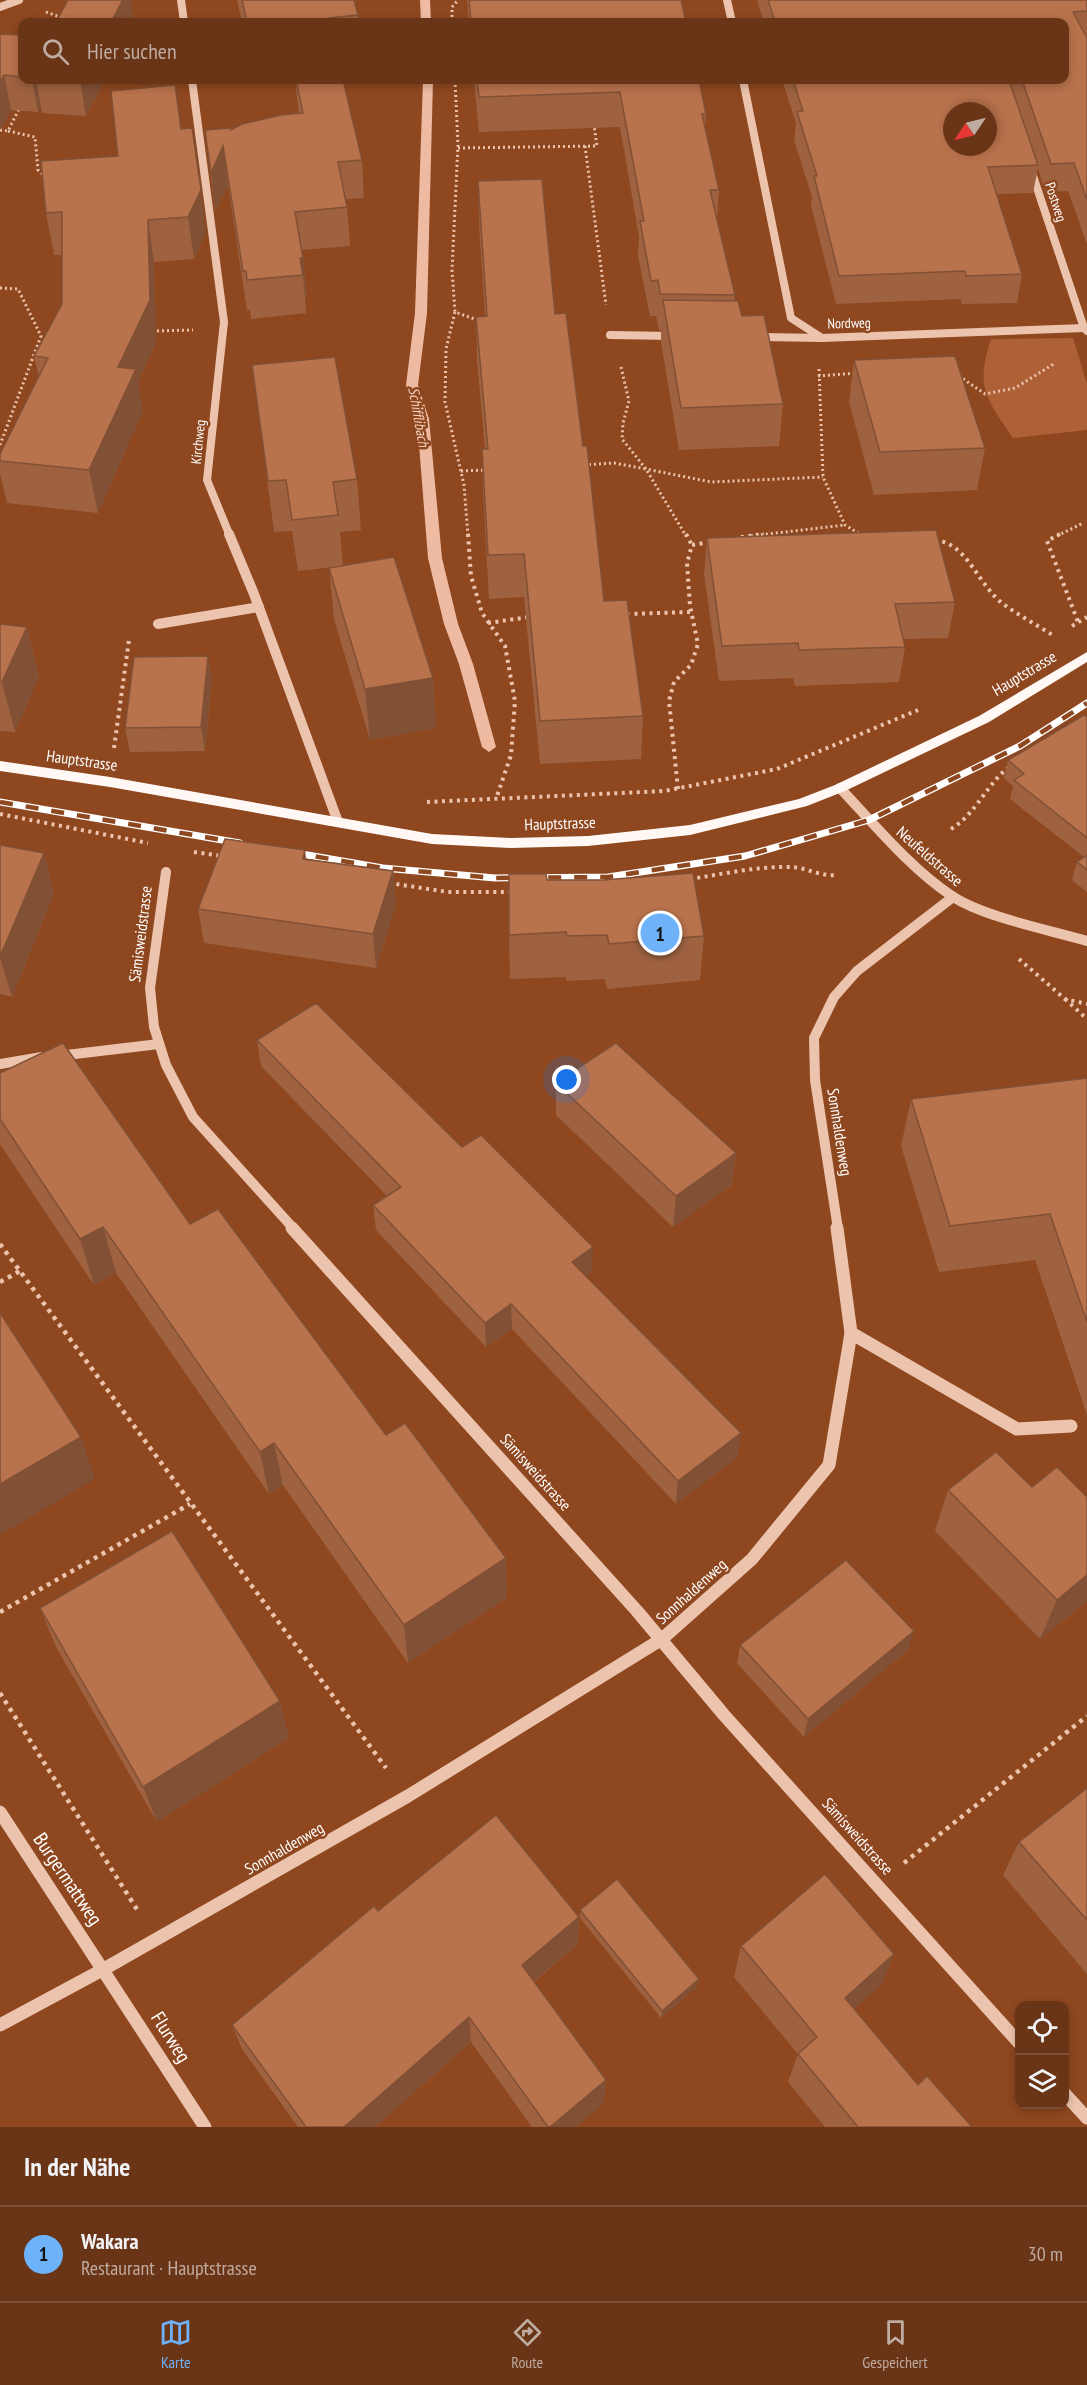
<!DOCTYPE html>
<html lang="de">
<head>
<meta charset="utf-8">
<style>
  :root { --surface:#6a3517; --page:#724024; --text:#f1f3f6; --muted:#beaba1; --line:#7d5036; --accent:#6eb3fa }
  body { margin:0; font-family:"PT Sans Narrow",sans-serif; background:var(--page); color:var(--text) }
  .controls { position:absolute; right:18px; bottom:18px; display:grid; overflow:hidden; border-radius:12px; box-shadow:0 3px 9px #0003 }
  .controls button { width:54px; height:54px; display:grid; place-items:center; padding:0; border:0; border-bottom:2px solid var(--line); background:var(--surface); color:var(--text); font:30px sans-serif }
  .compass { position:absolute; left:943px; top:102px; width:54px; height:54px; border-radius:50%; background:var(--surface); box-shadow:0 3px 9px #0003; rotate:235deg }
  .you { position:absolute; left:567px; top:1080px; width:21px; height:21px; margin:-15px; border:4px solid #fff; border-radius:50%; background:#1a73e8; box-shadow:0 0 0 9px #1a73e833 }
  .badge { display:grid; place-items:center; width:39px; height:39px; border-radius:50%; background:var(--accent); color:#111; font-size:20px; font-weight:700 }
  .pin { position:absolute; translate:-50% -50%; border:3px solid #fff; box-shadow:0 2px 6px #0006 }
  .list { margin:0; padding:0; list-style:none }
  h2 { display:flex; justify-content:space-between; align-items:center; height:78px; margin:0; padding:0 24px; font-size:26px }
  h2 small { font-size:20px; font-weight:400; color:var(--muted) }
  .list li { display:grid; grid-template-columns:39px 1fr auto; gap:18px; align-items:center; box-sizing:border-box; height:96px; padding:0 24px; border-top:2px solid var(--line) }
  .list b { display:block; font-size:22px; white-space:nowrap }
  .list p { margin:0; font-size:20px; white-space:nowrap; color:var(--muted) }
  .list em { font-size:20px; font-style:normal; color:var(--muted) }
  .icon { flex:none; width:33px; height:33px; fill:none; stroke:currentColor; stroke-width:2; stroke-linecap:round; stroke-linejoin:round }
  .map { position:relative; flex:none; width:1087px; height:2127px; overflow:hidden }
  .search { position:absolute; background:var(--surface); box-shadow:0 3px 9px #0003; left:18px; right:18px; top:18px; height:66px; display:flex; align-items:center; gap:15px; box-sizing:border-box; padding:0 21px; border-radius:12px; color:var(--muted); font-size:22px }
  .sheet { height:174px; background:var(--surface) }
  nav { display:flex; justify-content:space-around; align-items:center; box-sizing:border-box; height:84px; border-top:2px solid var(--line); background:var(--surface); font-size:16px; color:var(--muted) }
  nav a { display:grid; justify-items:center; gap:3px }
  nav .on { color:var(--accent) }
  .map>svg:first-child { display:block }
  .green { fill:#ae6037 }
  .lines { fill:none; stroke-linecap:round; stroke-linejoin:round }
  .stream { fill:#eebba2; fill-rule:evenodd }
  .path-far2 { stroke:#ecc4ae; stroke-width:3; stroke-dasharray:2 3; stroke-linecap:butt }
  .path-far1 { stroke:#ecc4ae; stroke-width:4; stroke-dasharray:3 4.5; stroke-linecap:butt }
  .path { stroke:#ecc4ae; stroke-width:4.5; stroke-dasharray:4 5; stroke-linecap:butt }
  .minor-far2 { stroke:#ecc4ae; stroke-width:8 }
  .minor-far1 { stroke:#ecc4ae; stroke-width:10 }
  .minor { stroke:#ecc4ae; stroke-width:13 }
  .major { fill:#fff8f4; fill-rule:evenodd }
  .rail-casing { stroke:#fff; stroke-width:7 }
  .rail { stroke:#8e471f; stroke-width:4.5; stroke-dasharray:13; stroke-linecap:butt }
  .wall { fill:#9e6241 }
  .shaded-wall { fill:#815035 }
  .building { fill:#b8724c; stroke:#815035; stroke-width:1.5; fill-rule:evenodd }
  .labels { text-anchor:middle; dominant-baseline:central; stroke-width:5; stroke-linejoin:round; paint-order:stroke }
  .far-street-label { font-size:14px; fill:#fff; stroke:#8e471f }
  .far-water-label { font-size:15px; font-style:italic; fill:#f3ceba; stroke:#8e471f }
  .street-label { font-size:16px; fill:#fff; stroke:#8e471f }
  .near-street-label { font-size:20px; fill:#fff; stroke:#8e471f }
</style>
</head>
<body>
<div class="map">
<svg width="1087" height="2127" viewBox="0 0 1087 2127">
  <rect width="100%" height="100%" fill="#8e471f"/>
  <path class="green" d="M1073 338 1087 384V430L1013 438C986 398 975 388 991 339Z"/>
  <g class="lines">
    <g class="stream">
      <path d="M420 0H430L431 22H421Z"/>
      <path d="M423 80H433L427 313 418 385 429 419 442 558 458 624 473 664 496 747 489 752 482 747 459 664 444 624 428 558 417 419 406 385 415 313Z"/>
    </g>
    <g class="path-far2">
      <path d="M46 12 60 17 61 22"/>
      <path d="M452 22V7L458 0"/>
      <path d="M455 80 458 145 452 270 455 312 480 321"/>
      <path d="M0 130 8 131 20 107"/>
      <path d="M8 131 35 137 38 170 45 176"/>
      <path d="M585 146 606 305"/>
      <path d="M458 148 597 146 594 125"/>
      <path d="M0 288 18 289 41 336 0 445"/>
      <path d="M455 312 446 349 445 402 464 485 468 536"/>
      <path d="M152 331 193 330"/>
      <path d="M621 367 629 401 623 423 622 439 646 469 711 482 823 477"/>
      <path d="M819 369 823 477 845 525 863 536"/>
      <path d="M818 376 857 373"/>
      <path d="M959 376 985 394 1015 388 1052 365 1053 362"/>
      <path d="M584 465 614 463 646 469 686 536"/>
      <path d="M461 471 487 470"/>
      <path d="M751 536 845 525"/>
      <path d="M1057 536 1083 523"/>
    </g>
    <g class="path-far1">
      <path d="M468 534 471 576 482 613 505 646 515 701 511 755 496 799"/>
      <path d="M686 534 692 545"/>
      <path d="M860 534 863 536"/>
      <path d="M1060 534 1047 541 1078 622"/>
      <path d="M741 537 764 534"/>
      <path d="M935 540C967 543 977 583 1002 603 1018 615 1037 625 1054 636"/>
      <path d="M627 614 691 612"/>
      <path d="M488 623 529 617"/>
      <path d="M1072 626 1087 617"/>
      <path d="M114 748 129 640"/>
      <path d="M678 789 669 701 674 682 691 665 698 644 690 606 687 563 692 545 710 542"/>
      <path d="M427 802 664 791 777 769 918 710"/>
      <path d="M0 814 148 843"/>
      <path d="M951 829C976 814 986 785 1009 767"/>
      <path d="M194 852 222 856"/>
      <path d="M690 879C723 874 758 866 792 867 807 868 822 877 837 875"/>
      <path d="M389 883 448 892H513"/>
      <path d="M1019 959 1065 999 1087 1004"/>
      <path d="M1065 999 1087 1019"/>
    </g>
    <g class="path">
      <path d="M0 1244 386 1768"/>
      <path d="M0 1282 20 1271"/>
      <path d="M0 1612 190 1504"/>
      <path d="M0 1693 138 1911"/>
      <path d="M904 1863 1087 1716"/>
    </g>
    <g class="minor-far2">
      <path d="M181 0 184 22"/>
      <path d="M727 0 732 22"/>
      <path d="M0 7 19 0"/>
      <path d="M192 80 224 322 207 480 230 536"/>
      <path d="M743 80 791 318 822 338 1084 328"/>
      <path d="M1031 170 1084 328 1087 331"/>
      <path d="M610 335 673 336"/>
      <path d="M755 337 822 338"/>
    </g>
    <g class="minor-far1">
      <path d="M229 534 254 594 338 822"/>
      <path d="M158 624 259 607"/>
      <path d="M840 788C874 824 911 869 952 896 983 917 1050 930 1087 941"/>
      <path d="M166 872 150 988 154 1027 166 1065 193 1117 294 1229"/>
      <path d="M58 1056 159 1044"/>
      <path d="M0 1064 42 1057"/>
      <path d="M838 1229 815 1080 814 1038 834 997 857 971 953 897"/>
    </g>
    <g class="minor">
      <path d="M292 1228 637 1611 724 1715 1020 2044"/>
      <path d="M851 1333 1017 1429 1071 1426"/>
      <path d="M0 1812 205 2127"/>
      <path d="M0 2025 104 1969 408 1796 662 1639 752 1559 829 1465 851 1333 837 1228"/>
      <path d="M1064 2093 1087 2118"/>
    </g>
    <path class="major" d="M1087 652V662L989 722 845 791 807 806 690 835 588 846 511 848 432 844 110 787 0 771V761L110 777 432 834 511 838 588 836 690 825 799 799 835 785 979 716Z"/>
    <g class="rail-casing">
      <g id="rail">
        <path d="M0 802 240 843"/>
        <path d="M290 852 383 868 495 878 608 877 745 856 869 820 1020 746 1087 703"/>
      </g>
    </g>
    <use href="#rail" class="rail"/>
  </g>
  <g class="wall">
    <path d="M237 0H354L358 15 359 22H242Z"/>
    <path d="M467 0H681L686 22H469Z"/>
    <path d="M757 0H1087V244L1068 191 1045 192 1038 168 1033 193 997 194 1022 274 1017 303 962 304 960 299 836 304 811 205 812 197 794 140 796 123 782 80H1065V22H764Z"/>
    <path d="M0 34 22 35V80H105L86 116 42 113 41 106 38 112 11 110 0 130Z"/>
    <path d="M295 80H343L362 160 364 198 346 199 347 207 350 246 302 250 307 297H305L306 313 251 319 250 310H247L228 185 215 212 205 130 232 128V130L299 114Z"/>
    <path d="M474 80H699L706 114 705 130 719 190 717 219 735 295 734 301 783 404 779 446 679 450 661 342V330H659L656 316H650L638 256 639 237 620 127 479 132Z"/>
    <path d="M181 129 206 232 194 259 154 262 156 342 138 382 143 411 98 513 7 503 0 474V454L39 377 34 356 62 304V255H54L46 213 118 156Z"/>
    <path d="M478 181 555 314 583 446 604 601 643 716 641 759 540 764 524 597 489 599 483 493 482 449H485L477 360 476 317 485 316 479 224Z"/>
    <path d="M854 360 985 448 977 490 874 495 849 402Z"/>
    <path d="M252 365 357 479 361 530 340 532 343 566 433 678 436 728 370 740 334 619 329 568 334 567 298 571 292 531 274 532Z"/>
    <path d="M707 538 955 602 948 638 903 639 905 647 899 682 795 686 793 678 719 681 704 574Z"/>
    <path d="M0 624 27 627 39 677 15 732 0 731Z"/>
    <path d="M212 680 205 751 130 752 125 728Z"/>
    <path d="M1087 717V892L1072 880 1077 862 1084 857 1010 799 1013 786 1004 778 1008 760Z"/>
    <path d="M0 845 44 853 54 894 12 997 0 994Z"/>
    <path d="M306 859 393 871 396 905 376 968 204 943 198 909Z"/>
    <path d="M547 880 704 936 700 980 607 989 605 979 566 981V977L510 979 509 935Z"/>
    <path d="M257 1040 462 1147 592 1272 586 1276 738 1457 676 1504 512 1329 486 1347 376 1230 373 1205 387 1196 261 1066Z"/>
    <path d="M0 1073 190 1224 386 1435 506 1558 507 1598 408 1663 283 1485 269 1494 116 1273 94 1285 0 1144Z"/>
    <path d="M1087 1078V1415L1035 1260 939 1272 901 1146 911 1099Z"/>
    <path d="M556 1083 736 1153 732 1185 673 1227 556 1115Z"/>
    <path d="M1032 1487 1087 1497V1601L1040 1639 935 1531 948 1490Z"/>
    <path d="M40 1608 289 1738 157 1822 56 1647Z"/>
    <path d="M740 1645 908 1650 804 1737 737 1663Z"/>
    <path d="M1087 1788V1974L1003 1875 1019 1842Z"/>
    <path d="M580 1910 699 1979 697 1987 661 2018 580 1918Z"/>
    <path d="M378 1911 579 1917 578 1944 534 1982 606 2080 604 2103 576 2127H532L471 2042 375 2127H298L242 2049 232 2025Z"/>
    <path d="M741 1946 882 1984 854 2009 918 2085 972 2127H825L788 2082 798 2054 734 1977Z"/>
  </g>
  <g class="shaded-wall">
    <path d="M123 0H131L134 22H111Z"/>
    <path d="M4 75 11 110 0 130V82Z"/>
    <path d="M32 80H36L41 106 38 112Z"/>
    <path d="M81 80H105L86 116 80 81Z"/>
    <path d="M223 146 228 185 215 212 211 173Z"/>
    <path d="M201 190 206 232 194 259 188 217Z"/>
    <path d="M148 220 154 262 156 342 138 382 143 411 98 513 89 470 118 367Z"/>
    <path d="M300 258H303L307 297H305L303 275Z"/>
    <path d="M27 627 39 677 15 732 2 682Z"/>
    <path d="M208 656 212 680 205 751 201 727Z"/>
    <path d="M433 678 436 728 370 740 365 689Z"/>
    <path d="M305 850 309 884 303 859Z"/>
    <path d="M44 853 54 894 12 997 0 957Z"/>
    <path d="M393 871 396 905 376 968 373 934Z"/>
    <path d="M736 1153 732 1185 673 1227 676 1196Z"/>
    <path d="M103 1227 116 1273 94 1285 80 1239Z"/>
    <path d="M593 1247 592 1272 572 1287V1262Z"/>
    <path d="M511 1304 512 1329 486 1347 485 1323Z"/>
    <path d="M741 1433 738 1457 676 1504 678 1481Z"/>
    <path d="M81 1437 95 1479 0 1535V1484Z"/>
    <path d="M274 1443 283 1485 269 1494 260 1452Z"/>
    <path d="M506 1558 507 1598 408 1663 404 1625Z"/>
    <path d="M1087 1575V1601L1040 1639 1057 1600Z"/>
    <path d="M914 1631 908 1650 804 1737 808 1719Z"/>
    <path d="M280 1701 289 1738 157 1822 143 1787Z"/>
    <path d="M579 1917 578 1944 522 1991V1965Z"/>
    <path d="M894 1954 882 1984 834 2027 845 1998Z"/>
    <path d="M699 1979 697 1987 661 2018 662 2011Z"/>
    <path d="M469 2017 471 2042 375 2127H344Z"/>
    <path d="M606 2080 604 2103 576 2127H550Z"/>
  </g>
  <g class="building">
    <path d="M68 0H123L111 22H56Z"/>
    <path d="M242 0H354L358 15 329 18 330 22H303L304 21 284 22H247Z"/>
    <path d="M469 0H681L686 22H471Z"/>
    <path d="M768 0H1087V11L1073 12 1087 38V200L1074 163 1051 164 1022 80H1065V22H775Z"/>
    <path d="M0 34 22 35V77L4 75 0 82Z"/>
    <path d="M57 80H81L80 81Z"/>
    <path d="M296 80H343L362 160 338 162 347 207 295 212 303 258H300L303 275 247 280 246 271H243L223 146 211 173 205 130 232 128 231 130 242 124 281 115 303 113Z"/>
    <path d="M477 80H699L706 114H702L719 190H710L735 295 660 294 658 280 651 281 640 221H644L620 92 479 97Z"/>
    <path d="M793 80H1009L1038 165 988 167 1022 274 966 276 965 271 839 276 814 176H817L797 112 803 111ZM952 111H988V147H952Z"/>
    <path d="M175 85 181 129 192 128 201 190 188 217 148 220 150 300 118 367 136 369 89 470 0 461V454L48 358 34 356 62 304V212L46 213 41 161 118 156 111 91Z"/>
    <path d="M542 179 555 314 566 313 583 446H587L604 601 627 600 643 716 540 721 524 554 488 555 482 449H488L476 317 487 316 478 181Z"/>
    <path d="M663 300 738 301 742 316 764 315 783 404 681 408Z"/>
    <path d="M955 356 985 448 880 452 854 360Z"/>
    <path d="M335 357 357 479 333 482 338 515 292 520 286 480 268 481 252 365Z"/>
    <path d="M936 530 955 602 895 604 905 647 799 650 798 643 722 646 707 538Z"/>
    <path d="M394 557 433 678 365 689 329 568Z"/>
    <path d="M0 624 27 627 2 682 0 681Z"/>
    <path d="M208 656 201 727 125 728 134 657Z"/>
    <path d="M1084 715 1087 717V838L1014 780 1024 774 1008 760Z"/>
    <path d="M225 839 305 850 303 859 393 871 373 934 198 909Z"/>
    <path d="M0 845 44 853 0 957Z"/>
    <path d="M1087 855V870L1077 862Z"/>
    <path d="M693 873 704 936 609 944 607 935 567 936 566 932 509 935V874H546L547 880H603Z"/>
    <path d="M316 1003 462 1147 481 1135 593 1247 572 1262 741 1433 678 1481 511 1304 485 1323 373 1205 401 1187 257 1040Z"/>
    <path d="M63 1043 190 1224 218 1209 386 1435 405 1423 506 1558 404 1625 274 1443 260 1452 103 1227 80 1239 0 1119V1073Z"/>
    <path d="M616 1043 736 1153 676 1196 556 1083Z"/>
    <path d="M1087 1078V1322L1050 1214 950 1226 911 1099Z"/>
    <path d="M0 1313 81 1437 0 1484Z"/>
    <path d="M996 1452 1032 1487 1057 1467 1087 1497V1575L1057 1600 948 1490Z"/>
    <path d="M172 1531 280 1701 143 1787 40 1608Z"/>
    <path d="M846 1560 914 1631 808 1719 740 1645Z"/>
    <path d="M1087 1788V1920L1019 1842Z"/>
    <path d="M496 1815 579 1917 522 1965 606 2080 550 2127H548L469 2017 344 2127H306L232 2025 374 1906 378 1911Z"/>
    <path d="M825 1874 894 1954 845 1998 918 2085 927 2076 972 2127H858L798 2054 817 2037 741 1946Z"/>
    <path d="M617 1879 699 1979 662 2011 580 1910Z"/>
  </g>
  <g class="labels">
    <g class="far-street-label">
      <text transform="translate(1056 202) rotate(72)">Postweg</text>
      <text transform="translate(849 323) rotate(-1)">Nordweg</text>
      <text transform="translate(198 442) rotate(-84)">Kirchweg</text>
    </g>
    <g class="far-water-label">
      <text transform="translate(419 417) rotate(80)">Schifflibach</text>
    </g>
    <g class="street-label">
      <text transform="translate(1024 673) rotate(-31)">Hauptstrasse</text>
      <text transform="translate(82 760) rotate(8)">Hauptstrasse</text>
      <text transform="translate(560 823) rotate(-2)">Hauptstrasse</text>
      <text transform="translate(930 856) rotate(41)">Neufeldstrasse</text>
      <text transform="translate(140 934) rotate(-83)">Sämisweidstrasse</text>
      <text transform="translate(840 1132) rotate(81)">Sonnhaldenweg</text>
      <text transform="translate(536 1472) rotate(48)">Sämisweidstrasse</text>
      <text transform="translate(691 1591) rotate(-42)">Sonnhaldenweg</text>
      <text transform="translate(858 1836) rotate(48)">Sämisweidstrasse</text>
      <text transform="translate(284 1848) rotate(-30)">Sonnhaldenweg</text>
    </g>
    <g class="near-street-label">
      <text transform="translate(68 1879) rotate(56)">Burgermattweg</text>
      <text transform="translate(171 2037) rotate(58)">Flurweg</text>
    </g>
  </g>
</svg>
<div class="controls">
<button><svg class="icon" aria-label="locate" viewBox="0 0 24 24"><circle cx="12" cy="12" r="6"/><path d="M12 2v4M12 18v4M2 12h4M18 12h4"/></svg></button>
<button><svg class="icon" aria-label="layers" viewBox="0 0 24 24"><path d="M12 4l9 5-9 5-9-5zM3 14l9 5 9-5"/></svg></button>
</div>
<svg class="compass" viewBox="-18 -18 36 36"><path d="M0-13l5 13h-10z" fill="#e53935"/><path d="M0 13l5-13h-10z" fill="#beaba1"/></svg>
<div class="you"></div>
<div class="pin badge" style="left:660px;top:933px">1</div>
<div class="search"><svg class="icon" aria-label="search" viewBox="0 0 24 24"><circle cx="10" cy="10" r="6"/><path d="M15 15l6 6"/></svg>Hier suchen</div>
</div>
<section class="sheet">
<h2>In der Nähe<small></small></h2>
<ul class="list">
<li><span class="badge">1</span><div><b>Wakara</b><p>Restaurant · Hauptstrasse</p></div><em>30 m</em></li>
</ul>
</section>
<nav>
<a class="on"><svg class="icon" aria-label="map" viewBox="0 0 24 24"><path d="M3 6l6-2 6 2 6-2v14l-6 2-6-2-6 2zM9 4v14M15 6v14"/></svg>Karte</a>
<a><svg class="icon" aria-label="directions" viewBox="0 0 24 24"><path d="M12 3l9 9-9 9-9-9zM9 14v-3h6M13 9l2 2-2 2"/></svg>Route</a>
<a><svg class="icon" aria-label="saved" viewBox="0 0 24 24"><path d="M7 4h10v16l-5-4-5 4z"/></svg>Gespeichert</a>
</nav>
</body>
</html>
